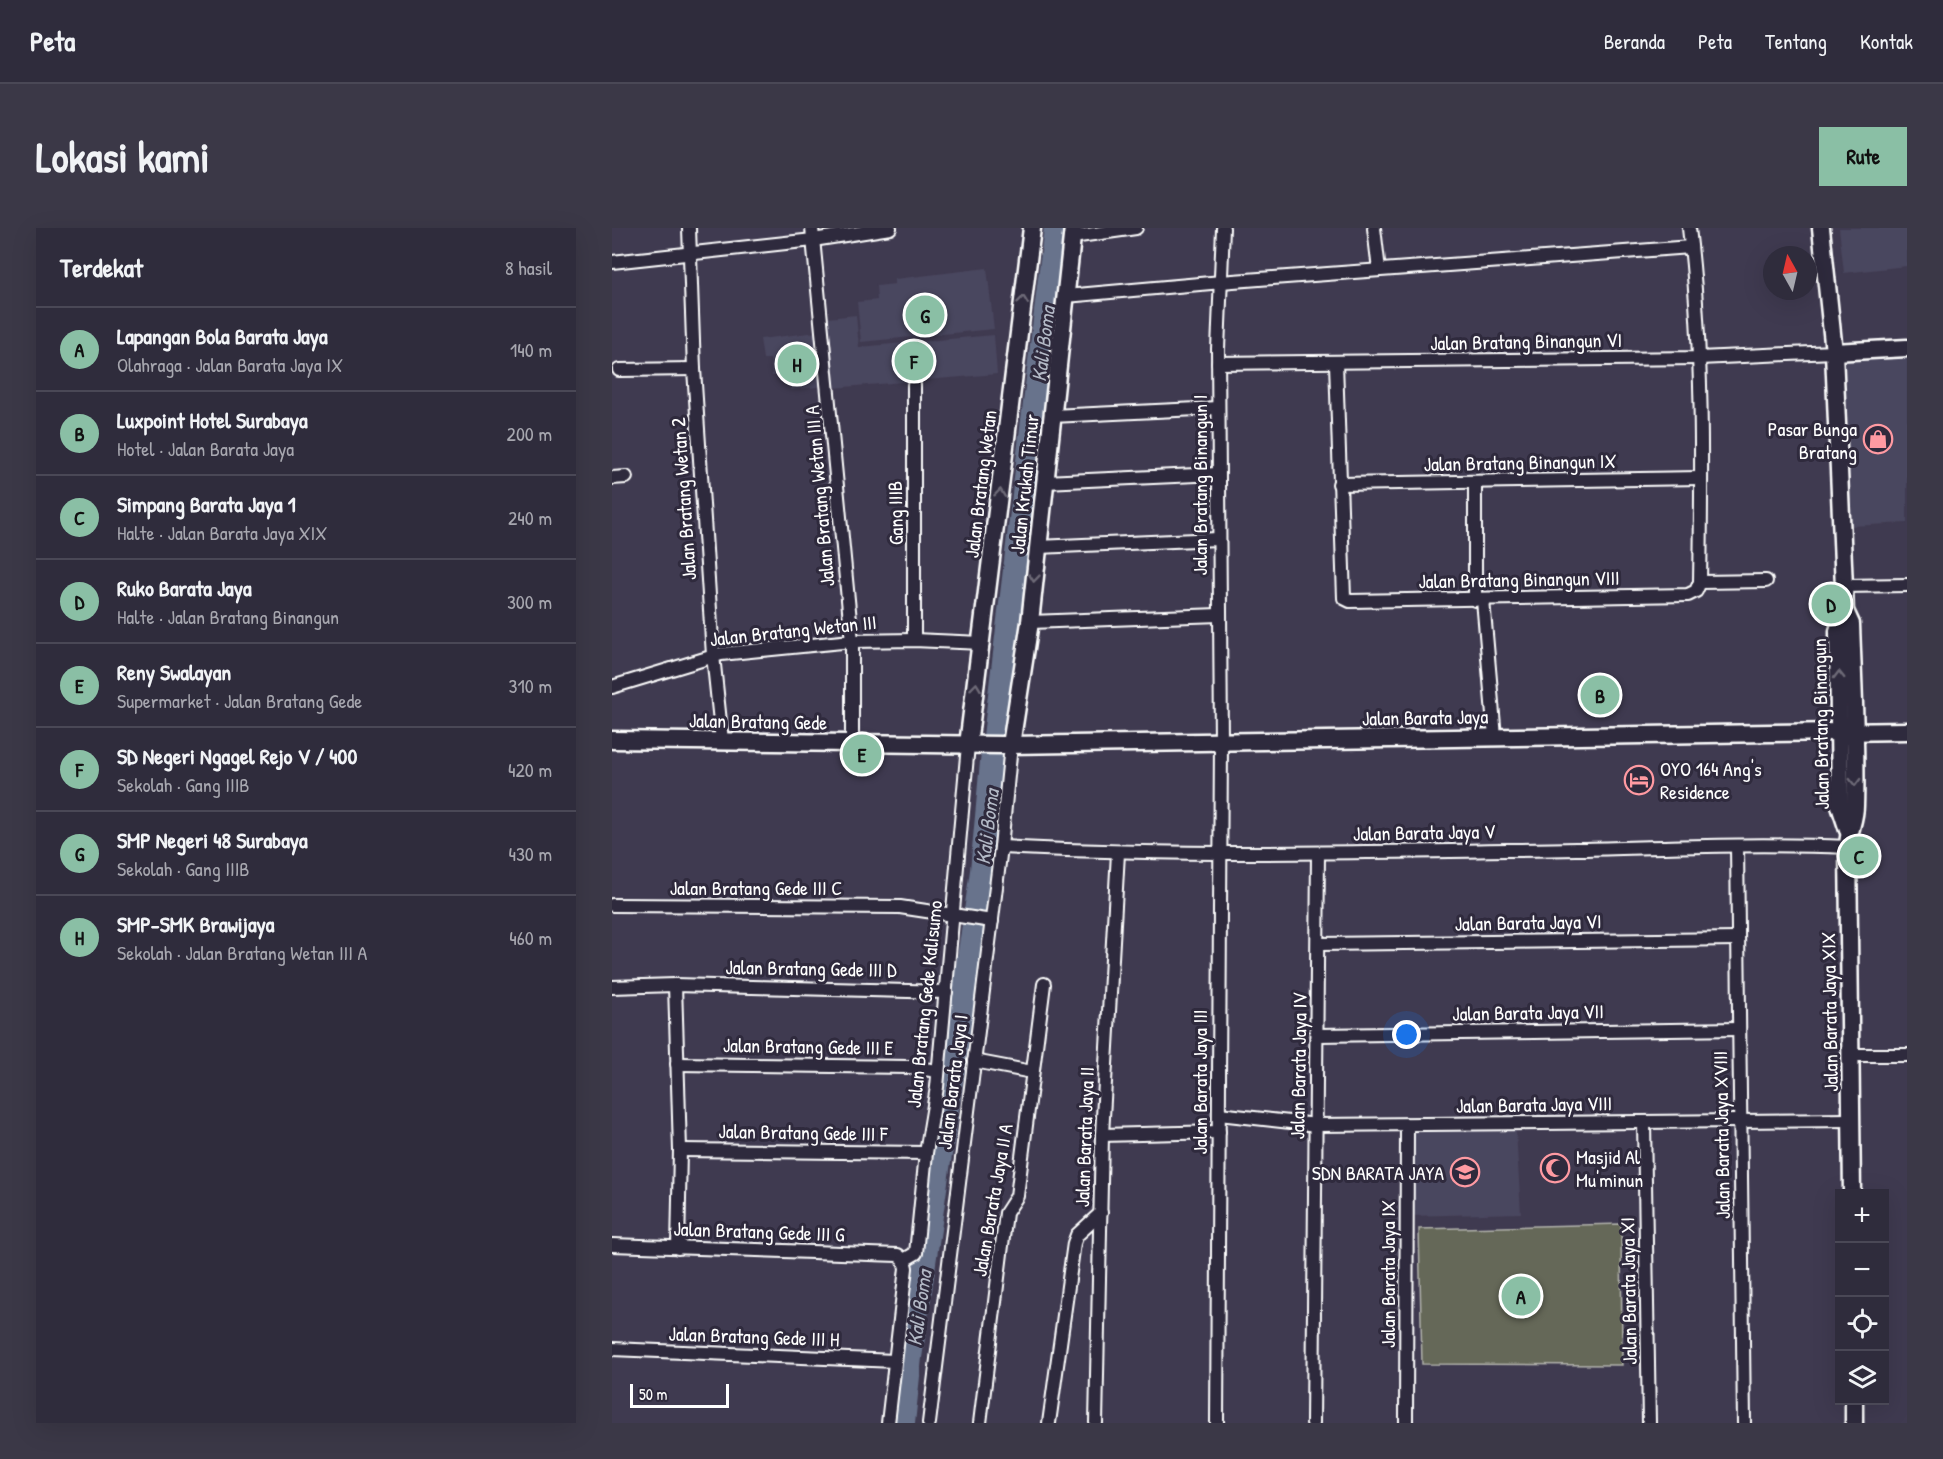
<!DOCTYPE html>
<html lang="id">
<head>
<meta charset="utf-8">
<style>
  :root { --surface:#2f2c3c; --page:#3b3847; --text:#f1f3f6; --muted:#a7a7af; --line:#4a4856; --accent:#8abfa5 }
  body { margin:0; font-family:"Patrick Hand",sans-serif; background:var(--page); color:var(--text) }
  .controls { position:absolute; right:18px; bottom:18px; display:grid; overflow:hidden; border-radius:0px; box-shadow:0 6px 24px #0002 }
  .controls button { width:54px; height:54px; display:grid; place-items:center; padding:0; border:0; border-bottom:2px solid var(--line); background:var(--surface); color:var(--text); font:30px sans-serif }
  .compass { position:absolute; left:1151px; top:18px; width:54px; height:54px; border-radius:50%; background:var(--surface); box-shadow:0 6px 24px #0002; rotate:352deg }
  .scale { position:absolute; left:18px; bottom:15px; width:99px; box-sizing:border-box; padding-left:6px; border:3px solid #fff; border-top:0; font-size:16px; line-height:21px; white-space:nowrap; color:#fff; -webkit-text-stroke:4px #2f2a3d; paint-order:stroke }
  .you { position:absolute; left:795px; top:807px; width:21px; height:21px; margin:-15px; border:4px solid #fff; border-radius:50%; background:#1a73e8; box-shadow:0 0 0 9px #1a73e833 }
  .badge { display:grid; place-items:center; width:39px; height:39px; border-radius:50%; background:var(--accent); color:#111; font-size:20px; font-weight:700 }
  .pin { position:absolute; translate:-50% -50%; border:3px solid #fff; box-shadow:0 2px 6px #0006 }
  .list { margin:0; padding:0; list-style:none }
  h2 { display:flex; justify-content:space-between; align-items:center; height:78px; margin:0; padding:0 24px; font-size:26px }
  h2 small { font-size:20px; font-weight:400; color:var(--muted) }
  .list li { display:grid; grid-template-columns:39px 1fr auto; gap:18px; align-items:center; box-sizing:border-box; height:84px; padding:0 24px; border-top:2px solid var(--line) }
  .list b { display:block; font-size:22px; white-space:nowrap }
  .list p { margin:0; font-size:20px; white-space:nowrap; color:var(--muted) }
  .list em { font-size:20px; font-style:normal; color:var(--muted) }
  .icon { flex:none; width:33px; height:33px; fill:none; stroke:currentColor; stroke-width:2; stroke-linecap:round; stroke-linejoin:round }
  .map { position:relative; flex:none; width:1295px; height:1195px; overflow:hidden; border-radius:0px }
  header { display:flex; align-items:center; gap:36px; box-sizing:border-box; height:84px; padding:0 30px; background:var(--surface); border-bottom:2px solid var(--line) }
  header strong { font-size:28px }
  nav { display:flex; gap:33px; margin-inline-start:auto; font-size:21px }
  .intro { display:flex; align-items:center; justify-content:space-between; box-sizing:border-box; height:144px; padding:0 36px }
  h1 { margin:0; font-size:42px }
  .button { padding:15px 27px; border-radius:0px; background:var(--accent); color:#111; font-size:21px; font-weight:700 }
  main { display:flex; gap:36px; padding:0 36px }
  aside { flex:1; background:var(--surface); border-radius:0px; box-shadow:0 6px 24px #0002 }
  .map>svg:first-child { display:block }
  .built { fill:#4a465e }
  .green { fill:#656759; stroke:#b2b3ac; stroke-width:1.5 }
  .lines { fill:none; stroke-linecap:round; stroke-linejoin:round }
  .river { stroke:#67738c; stroke-width:24 }
  .street-casing { stroke:#fff; stroke-width:16 }
  .secondary-casing { stroke:#fff; stroke-width:21 }
  .street { stroke:#2f2a3d; stroke-width:12 }
  .secondary { stroke:#2f2a3d; stroke-width:16 }
  .oneway { stroke:#6d6a77 }
  .labels { text-anchor:middle; dominant-baseline:central; stroke-width:6; stroke-linejoin:round; paint-order:stroke }
  .street-label { font-size:20px; fill:#fff; stroke:#2f2a3d }
  .poi-label { font-size:20px; fill:#fff; stroke:#2f2a3d; text-anchor:end }
  .water-label { font-size:21px; font-style:italic; fill:#b3b9c6; stroke:#2f2a3d }
</style>
</head>
<body>
<header>
<strong>Peta</strong>
<nav><a>Beranda</a><a>Peta</a><a>Tentang</a><a>Kontak</a></nav>
</header>
<div class="intro"><h1>Lokasi kami</h1><a class="button">Rute</a></div>
<main>
<aside>
<h2>Terdekat<small>8 hasil</small></h2>
<ul class="list">
<li><span class="badge">A</span><div><b>Lapangan Bola Barata Jaya</b><p>Olahraga · Jalan Barata Jaya IX</p></div><em>140 m</em></li>
<li><span class="badge">B</span><div><b>Luxpoint Hotel Surabaya</b><p>Hotel · Jalan Barata Jaya</p></div><em>200 m</em></li>
<li><span class="badge">C</span><div><b>Simpang Barata Jaya 1</b><p>Halte · Jalan Barata Jaya XIX</p></div><em>240 m</em></li>
<li><span class="badge">D</span><div><b>Ruko Barata Jaya</b><p>Halte · Jalan Bratang Binangun</p></div><em>300 m</em></li>
<li><span class="badge">E</span><div><b>Reny Swalayan</b><p>Supermarket · Jalan Bratang Gede</p></div><em>310 m</em></li>
<li><span class="badge">F</span><div><b>SD Negeri Ngagel Rejo V / 400</b><p>Sekolah · Gang IIIB</p></div><em>420 m</em></li>
<li><span class="badge">G</span><div><b>SMP Negeri 48 Surabaya</b><p>Sekolah · Gang IIIB</p></div><em>430 m</em></li>
<li><span class="badge">H</span><div><b>SMP-SMK Brawijaya</b><p>Sekolah · Jalan Bratang Wetan III A</p></div><em>460 m</em></li>
</ul>
</aside>
<div class="map">
<svg width="1295" height="1195" viewBox="0 0 1295 1195">
  <rect width="100%" height="100%" fill="#3f3a50"/>
  <filter id="ink" filterUnits="userSpaceOnUse"><feTurbulence type="fractalNoise" baseFrequency=".0167" numOctaves="2"/><feDisplacementMap in="SourceGraphic" scale="12" xChannelSelector="R" yChannelSelector="G"/><feConvolveMatrix kernelMatrix="1 2 1 2 8 2 1 2 1" color-interpolation-filters="sRGB"/></filter>
  <g filter="url(#ink)">
    <g class="built">
      <path d="M1227 0H1295V38L1232 45Z"/>
      <path d="M375 40 382 101 249 114 245 74 265 72 264 58 283 56V51Z"/>
      <path d="M244 87 247 119 382 107 385 146 221 160 215 90Z"/>
      <path d="M205 104 213 158 179 162 177 147 160 148 158 131H151L148 111Z"/>
      <path d="M1295 123V295L1240 298 1233 126Z"/>
      <path d="M799 903H904L909 985 799 988Z"/>
    </g>
    <path class="green" d="M1009 996 1010 1137 810 1136 807 1001Z"/>
    <g class="lines">
      <path class="river" d="M291 1195 298 1129 370 643 380 534 444 0"/>
      <g class="street-casing">
        <g id="street">
          <path d="M77 0 82 141 101 427 110 513"/>
          <path d="M200 0 240 413V516"/>
          <path d="M762 0 767 42"/>
          <path d="M460 9 524 0"/>
          <path d="M0 34 201 12 278 0"/>
          <path d="M454 68 621 53 1079 19"/>
          <path d="M606 135 1087 130 1222 124"/>
          <path d="M724 135 732 370 738 373 1076 367 1084 363 1088 354C1090 236 1091 117 1077 0"/>
          <path d="M7 142 82 141"/>
          <path d="M302 157V412"/>
          <path d="M440 188 606 180"/>
          <path d="M0 250 14 249"/>
          <path d="M433 254 606 246"/>
          <path d="M727 256 1089 250"/>
          <path d="M426 319 606 311"/>
          <path d="M1088 354 1154 353"/>
          <path d="M1231 358 1295 357"/>
          <path d="M863 372V254"/>
          <path d="M871 372 883 509"/>
          <path d="M418 394 607 387"/>
          <path d="M0 459 109 426 240 413 302 412 370 415"/>
          <path d="M1125 618 1132 1195"/>
          <path d="M389 619C581 629 772 624 964 621 1055 619 1146 615 1236 619"/>
          <path d="M0 677 288 679 380 693"/>
          <path d="M707 716 1126 711"/>
          <path d="M63 757 68 922 66 1020"/>
          <path d="M0 759 63 757 334 764"/>
          <path d="M706 807 1127 801"/>
          <path d="M1240 827H1295"/>
          <path d="M362 833 420 844"/>
          <path d="M65 836 298 839 326 843"/>
          <path d="M607 886 705 897 1239 892"/>
          <path d="M1032 894 1037 1195"/>
          <path d="M490 907 607 904"/>
          <path d="M68 922 314 925"/>
          <path d="M0 1017 286 1027 292 1032"/>
          <path d="M292 1032 304 1025 314 925 325 859 356 517"/>
          <path d="M0 1121 283 1133"/>
          <path d="M276 1195 294 1040 292 1032"/>
          <path d="M317 1195 389 619 399 517"/>
          <path d="M368 1195 394 985 405 968 432 756"/>
          <path d="M437 1195 462 1015 465 1007 489 985"/>
          <path d="M484 1195 490 907 506 625"/>
          <path d="M605 1195 609 513 606 121 611 0"/>
          <path d="M701 1195 706 625"/>
          <path d="M794 1195 795 897"/>
        </g>
      </g>
      <g class="secondary-casing">
        <g id="secondary">
          <path d="M1209 0 1222 124 1233 383 1239 396C1241 456 1245 518 1243 578 1243 592 1236 604 1236 619L1240 966"/>
          <path d="M1222 124 1295 120"/>
          <path d="M1233 383 1226 403 1228 578 1236 602"/>
          <path d="M0 512 390 517 1295 503"/>
          <path d="M356 517 420 0"/>
          <path d="M399 517 418 394 461 0"/>
          <path d="M1242 1172V1195"/>
        </g>
      </g>
      <use href="#street" class="street"/>
      <use href="#secondary" class="secondary"/>
    </g>
    <defs><path id="oneway-chevron" d="M-2-3.5L2.5 0L-2 3.5" fill="none" stroke-width="1.6" stroke-linecap="round" stroke-linejoin="round" transform="scale(1.5)"/></defs>
    <g class="oneway">
      <use href="#oneway-chevron" transform="translate(411 72) rotate(-83)"/>
      <use href="#oneway-chevron" transform="translate(388 265) rotate(-83)"/>
      <use href="#oneway-chevron" transform="translate(422 350) rotate(96)"/>
      <use href="#oneway-chevron" transform="translate(1227 447) rotate(-91)"/>
      <use href="#oneway-chevron" transform="translate(364 459) rotate(-83)"/>
      <use href="#oneway-chevron" transform="translate(1243 554) rotate(89)"/>
    </g>
  </g>
  <defs>
    <g id="shop-ring" transform="scale(1.5)"><circle r="9.5" fill="#2f2a3d" stroke="#ff9aa2" stroke-width="1.5"/><path d="M-5-2.5h2.3a2.7 3.5 0 0 1 5.4 0H5L5.5 6h-11ZM-1.5-2.5h3a1.5 2.3 0 0 0-3 0Z" fill="#ff9aa2"/></g>
    <g id="hotel-ring" transform="scale(1.5)"><circle r="9.5" fill="#2f2a3d" stroke="#ff9aa2" stroke-width="1.5"/><path d="M-6-4.5h1.5V1H6V5H4.5V3h-9V5H-6ZM-4 0a1.8 1.8 0 1 1 3.6 0ZM.5 0V-2.5h3Q6-2.5 6 0Z" fill="#ff9aa2"/></g>
    <g id="mosque-ring" transform="scale(1.5)"><circle r="9.5" fill="#2f2a3d" stroke="#ff9aa2" stroke-width="1.5"/><path d="M3.5-4.9A6 6 0 1 0 3.5 4.9A5 5 0 1 1 3.5-4.9Z" fill="#ff9aa2"/></g>
    <g id="school-ring" transform="scale(1.5)"><circle r="9.5" fill="#2f2a3d" stroke="#ff9aa2" stroke-width="1.5"/><path d="M0-5L7-2L0 1L-7-2ZM-4 1L0 2.5L4 1V4Q0 6-4 4Z" fill="#ff9aa2"/></g>
  </defs>
  <g fill-rule="evenodd">
    <use href="#shop-ring" x="1266" y="211"/>
    <use href="#hotel-ring" x="1027" y="552"/>
    <use href="#mosque-ring" x="943" y="940"/>
    <use href="#school-ring" x="853" y="944"/>
  </g>
  <g class="labels">
    <g class="street-label">
      <text transform="translate(914 113) rotate(-1)">Jalan Bratang Binangun VI</text>
      <text transform="translate(908 234) rotate(-1)">Jalan Bratang Binangun IX</text>
      <text transform="translate(368 256) rotate(-83)">Jalan Bratang Wetan</text>
      <text transform="translate(412 256) rotate(-84)">Jalan Krukah Timur</text>
      <text transform="translate(587 257) rotate(-90)">Jalan Bratang Binangun I</text>
      <text transform="translate(207 268) rotate(-95)">Jalan Bratang Wetan III A</text>
      <text transform="translate(71 271) rotate(-94)">Jalan Bratang Wetan 2</text>
      <text transform="translate(283 285) rotate(-91)">Gang IIIB</text>
      <text transform="translate(907 351) rotate(-1)">Jalan Bratang Binangun VIII</text>
      <text transform="translate(181 402) rotate(-6)">Jalan Bratang Wetan III</text>
      <text transform="translate(813 489) rotate(-1)">Jalan Barata Jaya</text>
      <text transform="translate(146 493) rotate(1)">Jalan Bratang Gede</text>
      <text transform="translate(1208 496) rotate(-91)">Jalan Bratang Binangun</text>
      <text transform="translate(812 604) rotate(-1)">Jalan Barata Jaya V</text>
      <text x="144" y="659">Jalan Bratang Gede III C</text>
      <text transform="translate(916 694) rotate(-1)">Jalan Barata Jaya VI</text>
      <text transform="translate(199 740) rotate(1)">Jalan Bratang Gede III D</text>
      <text transform="translate(312 776) rotate(-84)">Jalan Bratang Gede Kalisumo</text>
      <text transform="translate(916 784) rotate(-1)">Jalan Barata Jaya VII</text>
      <text transform="translate(1217 784) rotate(-91)">Jalan Barata Jaya XIX</text>
      <text transform="translate(196 818) rotate(1)">Jalan Bratang Gede III E</text>
      <text transform="translate(686 838) rotate(-89)">Jalan Barata Jaya IV</text>
      <text transform="translate(340 854) rotate(-83)">Jalan Barata Jaya I</text>
      <text transform="translate(587 854) rotate(-90)">Jalan Barata Jaya III</text>
      <text transform="translate(922 876) rotate(-1)">Jalan Barata Jaya VIII</text>
      <text transform="translate(191 904) rotate(1)">Jalan Bratang Gede III F</text>
      <text transform="translate(1109 907) rotate(-91)">Jalan Barata Jaya XVIII</text>
      <text transform="translate(472 909) rotate(-88)">Jalan Barata Jaya II</text>
      <text transform="translate(380 972) rotate(-80)">Jalan Barata Jaya II A</text>
      <text transform="translate(147 1003) rotate(2)">Jalan Bratang Gede III G</text>
      <text transform="translate(775 1046) rotate(-90)">Jalan Barata Jaya IX</text>
      <text transform="translate(1016 1063) rotate(-91)">Jalan Barata Jaya XI</text>
      <text transform="translate(142 1108) rotate(2)">Jalan Bratang Gede III H</text>
    </g>
    <g class="poi-label">
      <text x="1245" y="200">Pasar Bunga<tspan x="1245" dy="23">Bratang</tspan></text>
      <text x="1048" y="540" text-anchor="start">OYO 164 Ang's<tspan x="1048" dy="23">Residence</tspan></text>
      <text x="964" y="928" text-anchor="start">Masjid Al<tspan x="964" dy="23">Mu'minun</tspan></text>
      <text x="832" y="944">SDN BARATA JAYA</text>
    </g>
    <g class="water-label">
      <text transform="translate(431 116) rotate(-83)">Kali Boma</text>
      <text transform="translate(375 599) rotate(-83)">Kali Boma</text>
      <text transform="translate(307 1080) rotate(-82)">Kali Boma</text>
    </g>
  </g>
</svg>
<div class="controls">
<button>+</button>
<button>−</button>
<button><svg class="icon" aria-label="locate" viewBox="0 0 24 24"><circle cx="12" cy="12" r="6"/><path d="M12 2v4M12 18v4M2 12h4M18 12h4"/></svg></button>
<button><svg class="icon" aria-label="layers" viewBox="0 0 24 24"><path d="M12 4l9 5-9 5-9-5zM3 14l9 5 9-5"/></svg></button>
</div>
<svg class="compass" viewBox="-18 -18 36 36"><path d="M0-13l5 13h-10z" fill="#e53935"/><path d="M0 13l5-13h-10z" fill="#a7a7af"/></svg>
<div class="scale">50 m</div>
<div class="you"></div>
<div class="pin badge" style="left:909px;top:1068px">A</div>
<div class="pin badge" style="left:988px;top:467px">B</div>
<div class="pin badge" style="left:1247px;top:628px">C</div>
<div class="pin badge" style="left:1219px;top:376px">D</div>
<div class="pin badge" style="left:250px;top:526px">E</div>
<div class="pin badge" style="left:302px;top:133px">F</div>
<div class="pin badge" style="left:313px;top:87px">G</div>
<div class="pin badge" style="left:185px;top:136px">H</div>
</div>
</main>
</body>
</html>
